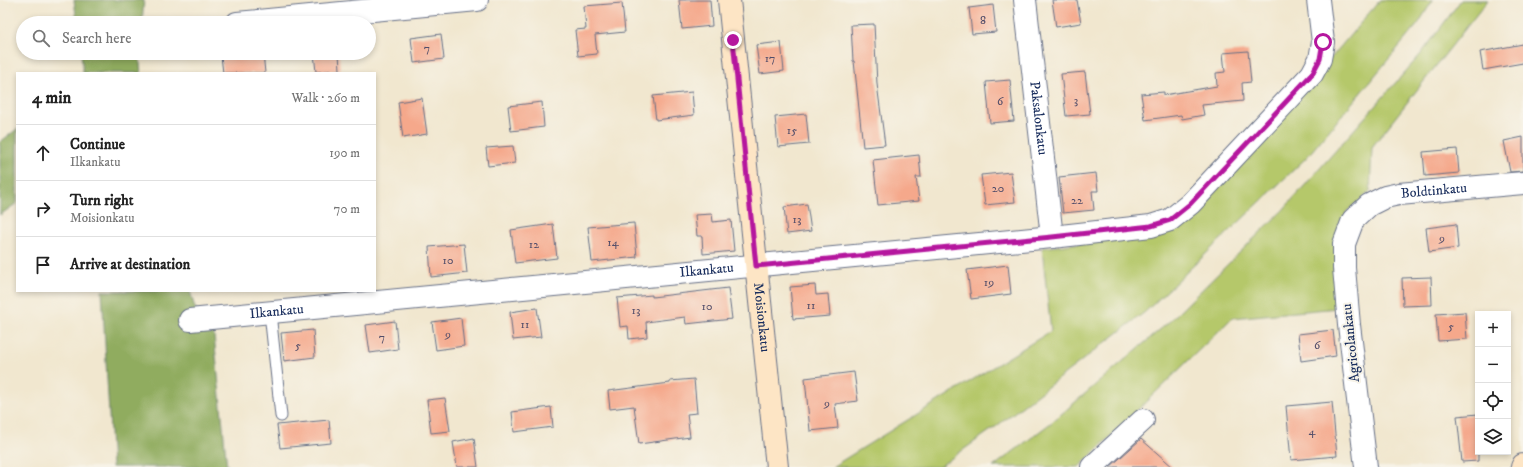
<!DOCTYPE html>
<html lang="en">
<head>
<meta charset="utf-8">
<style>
  :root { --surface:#fff; --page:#f6f6f6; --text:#222; --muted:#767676; --line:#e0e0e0 }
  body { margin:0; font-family:"IM FELL DW Pica",serif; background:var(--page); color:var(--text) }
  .controls { position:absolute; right:12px; bottom:12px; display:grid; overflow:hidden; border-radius:0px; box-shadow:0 2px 6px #0003 }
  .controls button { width:36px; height:36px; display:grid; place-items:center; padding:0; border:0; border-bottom:1px solid var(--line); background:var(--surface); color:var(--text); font:20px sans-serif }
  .stop { position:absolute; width:12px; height:12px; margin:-9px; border:3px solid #b5179e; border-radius:50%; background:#fff }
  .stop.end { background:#b5179e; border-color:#fff; box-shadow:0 1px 4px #0008 }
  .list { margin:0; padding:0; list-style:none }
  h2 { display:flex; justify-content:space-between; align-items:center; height:52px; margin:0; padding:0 16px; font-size:17px }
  h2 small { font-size:13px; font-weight:400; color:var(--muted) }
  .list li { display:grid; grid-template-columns:26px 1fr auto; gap:12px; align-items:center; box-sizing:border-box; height:56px; padding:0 16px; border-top:1px solid var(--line) }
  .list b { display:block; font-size:15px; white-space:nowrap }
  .list p { margin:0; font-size:13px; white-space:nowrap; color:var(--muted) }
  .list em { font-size:13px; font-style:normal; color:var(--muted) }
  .icon { flex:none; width:22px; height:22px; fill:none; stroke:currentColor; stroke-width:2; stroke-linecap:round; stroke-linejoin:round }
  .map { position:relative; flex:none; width:1523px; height:467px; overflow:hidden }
  .search { position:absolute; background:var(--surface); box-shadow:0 2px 6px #0003; left:16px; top:16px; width:360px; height:44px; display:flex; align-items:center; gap:10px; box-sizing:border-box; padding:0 14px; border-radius:22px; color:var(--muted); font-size:15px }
  .panel { position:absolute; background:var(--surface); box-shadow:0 2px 6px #0003; left:16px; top:72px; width:360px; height:220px; border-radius:0px }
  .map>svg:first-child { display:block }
  .green { fill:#b5c86b; stroke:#687c64 }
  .forest { fill:#90ac5f; stroke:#566e5e }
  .building { fill:#f5a88b }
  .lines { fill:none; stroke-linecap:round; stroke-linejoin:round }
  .lane-casing { stroke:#666f86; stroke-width:13 }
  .street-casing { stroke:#666f86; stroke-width:24 }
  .secondary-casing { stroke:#666f86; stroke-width:24 }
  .lane { stroke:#fff; stroke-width:11 }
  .street { stroke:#fff; stroke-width:22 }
  .secondary { stroke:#fde5c5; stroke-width:22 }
  .route { stroke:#b5179e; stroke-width:5 }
  .labels { text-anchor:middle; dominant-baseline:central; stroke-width:4; stroke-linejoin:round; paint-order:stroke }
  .number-label { font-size:12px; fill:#524d69 }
  .street-label { font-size:14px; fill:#1b2f5e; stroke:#f7f3e8 }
</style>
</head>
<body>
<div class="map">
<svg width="1523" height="467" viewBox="0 0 1523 467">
  <rect width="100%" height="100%" fill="#f7f3e8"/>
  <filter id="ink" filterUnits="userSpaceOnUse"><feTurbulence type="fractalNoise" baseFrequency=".025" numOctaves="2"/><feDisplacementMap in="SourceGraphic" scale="8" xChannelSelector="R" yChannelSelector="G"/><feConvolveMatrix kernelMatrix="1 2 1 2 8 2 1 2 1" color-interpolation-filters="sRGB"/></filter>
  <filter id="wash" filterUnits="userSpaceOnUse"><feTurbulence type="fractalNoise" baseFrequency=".012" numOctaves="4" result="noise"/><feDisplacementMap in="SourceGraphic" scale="16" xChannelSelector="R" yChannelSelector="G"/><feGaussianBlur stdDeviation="0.9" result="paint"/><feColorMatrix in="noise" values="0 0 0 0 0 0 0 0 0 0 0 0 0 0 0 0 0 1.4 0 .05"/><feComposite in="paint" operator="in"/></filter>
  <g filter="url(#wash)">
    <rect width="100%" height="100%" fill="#f1e7cf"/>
    <g class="green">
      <path d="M1380 0H1433L1418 24 1306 158 1145 312 994 428 939 467H832L1051 331 1042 248 1163 232 1270 130Z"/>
      <path d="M1461 0H1488L1372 147 1370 192 1346 212 1337 308 1232 318 1079 467H993L1052 422 1170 321 1283 210 1421 54Z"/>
    </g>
    <g class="forest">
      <path d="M74 0H144L142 23H77Z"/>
      <path d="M81 53H139L141 73H83Z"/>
      <path d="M17 129V203L0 215V142Z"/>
      <path d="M102 291H190L195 308 213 325 227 467H112Z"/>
    </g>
    <g id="blocks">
      <g class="building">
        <path d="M679 0H710L712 26 682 29Z"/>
        <path d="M1052 0H1077L1081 23 1056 27Z"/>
        <path d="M622 3 625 32 595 35 597 54 578 56 575 30 586 29 584 6Z"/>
        <path d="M993 5 996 32 972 34 969 8Z"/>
        <path d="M874 24 877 84 885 145 863 147 854 61H853L851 25Z"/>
        <path d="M441 34 444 59 414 63 411 38Z"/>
        <path d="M781 42 784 71 760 74 756 45Z"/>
        <path d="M1523 44V63L1483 70 1480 52Z"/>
        <path d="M1248 51 1251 82 1242 83 1243 101 1202 105 1204 115 1182 119 1181 115 1145 120 1141 94 1164 92V95L1217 86 1216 73 1225 72 1223 53Z"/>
        <path d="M249 53H263L265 73H223L221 56Z"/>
        <path d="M314 53H339L340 70 316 72Z"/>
        <path d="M1085 72 1090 114 1066 116 1061 74Z"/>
        <path d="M1010 80 1014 121 990 123 986 82Z"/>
        <path d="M692 92 694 115 656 120 653 96Z"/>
        <path d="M422 98 427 134 403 138 398 102Z"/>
        <path d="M542 102 544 127 511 131 508 106Z"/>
        <path d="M806 114 809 144 778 147 775 117Z"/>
        <path d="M1523 137V171L1510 172 1504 141Z"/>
        <path d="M513 146 515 163 488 166 486 148Z"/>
        <path d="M1457 149 1459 173 1425 176 1423 152Z"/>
        <path d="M919 155 921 177H916L919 201 878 205 873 160Z"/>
        <path d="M1011 172 1015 202 985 205 981 175Z"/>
        <path d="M1096 173 1098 191H1092L1094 210 1063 213 1059 177Z"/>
        <path d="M807 204 811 231 787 234 784 207Z"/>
        <path d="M712 214 713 222 731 220 734 251 703 254 702 236H697L695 215Z"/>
        <path d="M634 223 637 257 592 262 588 227Z"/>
        <path d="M553 224 557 258 515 263 511 230Z"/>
        <path d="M1456 224 1458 248 1429 252 1426 228Z"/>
        <path d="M464 244 467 273 431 277 429 247Z"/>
        <path d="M1008 265 1011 294 971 299 967 270Z"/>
        <path d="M1431 277 1432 305 1403 306 1402 278Z"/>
        <path d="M815 285 816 295 828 294 830 316 793 319 790 287Z"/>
        <path d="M728 288 732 319 686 324 685 317 646 322 647 337 629 339 628 326 620 327 617 298 652 295V297Z"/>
        <path d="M537 308 541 337 513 340 510 312Z"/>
        <path d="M1465 312 1467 339 1438 341 1436 314Z"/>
        <path d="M461 318 464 346 436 350 432 322Z"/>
        <path d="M395 321 398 349 370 353 366 325Z"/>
        <path d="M313 330 315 357 284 361 281 333Z"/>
        <path d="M1333 330 1336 356 1301 361 1298 334Z"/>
        <path d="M854 372 858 401 835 404 838 428 810 431 805 378Z"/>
        <path d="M694 379 697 413 687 414 690 437 639 444 634 406 610 409 608 391 670 383V381Z"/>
        <path d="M445 398 450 431 431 433 427 400Z"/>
        <path d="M1332 402 1337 456 1291 460 1286 406Z"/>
        <path d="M551 407 553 427 514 432 512 412Z"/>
        <path d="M1478 414V461L1462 462 1457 416Z"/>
        <path d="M329 420 331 443 280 448 277 425Z"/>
        <path d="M474 438 478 467H457L453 442Z"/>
        <path d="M1141 439 1173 467H1110Z"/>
      </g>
    </g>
  </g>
  <g filter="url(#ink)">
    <use href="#blocks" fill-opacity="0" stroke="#666f86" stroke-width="1"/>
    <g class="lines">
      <g class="lane-casing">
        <path id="lane" d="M270 313 281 416"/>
      </g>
      <g class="street-casing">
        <g id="street">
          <path id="s1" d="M1025 0 1052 237"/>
          <path d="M237 23 477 0"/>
          <path id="s2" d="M190 320 1052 237 1151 226 1170 220 1190 204 1312 74 1320 59 1323 42 1318 0"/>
          <path d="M1092 467 1143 420"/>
          <path id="s3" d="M1366 467 1349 325 1344 268V244L1353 220 1369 205 1385 197 1399 194 1523 183"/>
        </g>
      </g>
      <g class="secondary-casing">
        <g id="secondary">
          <path id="s4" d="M729 0 777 467"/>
          <path d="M1522 467 1523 465"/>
        </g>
      </g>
      <use href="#lane" class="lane"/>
      <use href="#street" class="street"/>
      <use href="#secondary" class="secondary"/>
    </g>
  </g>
  <g class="lines" filter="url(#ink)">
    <path class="route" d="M733 40 756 266 1052 237 1151 226 1170 220 1190 204 1312 74 1320 59 1323 42"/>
  </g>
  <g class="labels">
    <g class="number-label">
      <text x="983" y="20">8</text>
      <text x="427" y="48">7</text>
      <text x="770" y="58">17</text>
      <text x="1076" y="100">3</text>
      <text x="1000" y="101">6</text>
      <text x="792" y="130">15</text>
      <text x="998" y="188">20</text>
      <text x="1077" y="200">22</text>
      <text x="797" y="219">13</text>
      <text x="1442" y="238">9</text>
      <text x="613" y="242">14</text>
      <text x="534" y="244">12</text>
      <text x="448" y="260">10</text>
      <text x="989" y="282">19</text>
      <text x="811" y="305">11</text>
      <text x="707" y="306">10</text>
      <text x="636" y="310">13</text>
      <text x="525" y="324">11</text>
      <text x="1451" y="326">5</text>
      <text x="448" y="334">9</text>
      <text x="382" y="337">7</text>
      <text x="298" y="345">5</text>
      <text x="1317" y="345">6</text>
      <text x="827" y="403">9</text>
      <text x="1312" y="431">4</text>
    </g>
    <g class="street-label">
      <text stroke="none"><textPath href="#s1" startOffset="119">Paksalonkatu</textPath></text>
      <text stroke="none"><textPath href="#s3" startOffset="339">Boldtinkatu</textPath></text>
      <text stroke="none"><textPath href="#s2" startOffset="519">Ilkankatu</textPath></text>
      <text stroke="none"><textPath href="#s2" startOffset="87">Ilkankatu</textPath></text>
      <text stroke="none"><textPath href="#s4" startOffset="319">Moisionkatu</textPath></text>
      <text transform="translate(1351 343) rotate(-96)">Agricolankatu</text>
    </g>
  </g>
</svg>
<div class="controls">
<button>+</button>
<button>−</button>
<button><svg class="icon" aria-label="locate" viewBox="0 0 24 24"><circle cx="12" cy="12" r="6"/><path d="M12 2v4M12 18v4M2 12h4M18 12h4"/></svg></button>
<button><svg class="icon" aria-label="layers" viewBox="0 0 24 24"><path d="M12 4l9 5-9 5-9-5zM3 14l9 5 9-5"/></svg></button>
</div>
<div class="stop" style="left:1323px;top:42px"></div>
<div class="stop end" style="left:733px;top:40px"></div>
<div class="search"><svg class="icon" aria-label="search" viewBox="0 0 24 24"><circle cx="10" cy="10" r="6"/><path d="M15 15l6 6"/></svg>Search here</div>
<section class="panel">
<h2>4 min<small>Walk · 260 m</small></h2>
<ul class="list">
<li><svg class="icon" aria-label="ahead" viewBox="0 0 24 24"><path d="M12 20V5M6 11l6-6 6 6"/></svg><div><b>Continue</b><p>Ilkankatu</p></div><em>190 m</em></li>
<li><svg class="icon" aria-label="right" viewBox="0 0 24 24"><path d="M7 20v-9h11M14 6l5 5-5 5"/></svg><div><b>Turn right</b><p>Moisionkatu</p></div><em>70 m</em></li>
<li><svg class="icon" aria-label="arrive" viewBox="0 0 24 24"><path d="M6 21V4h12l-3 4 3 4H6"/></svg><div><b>Arrive at destination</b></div></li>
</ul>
</section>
</div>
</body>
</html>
